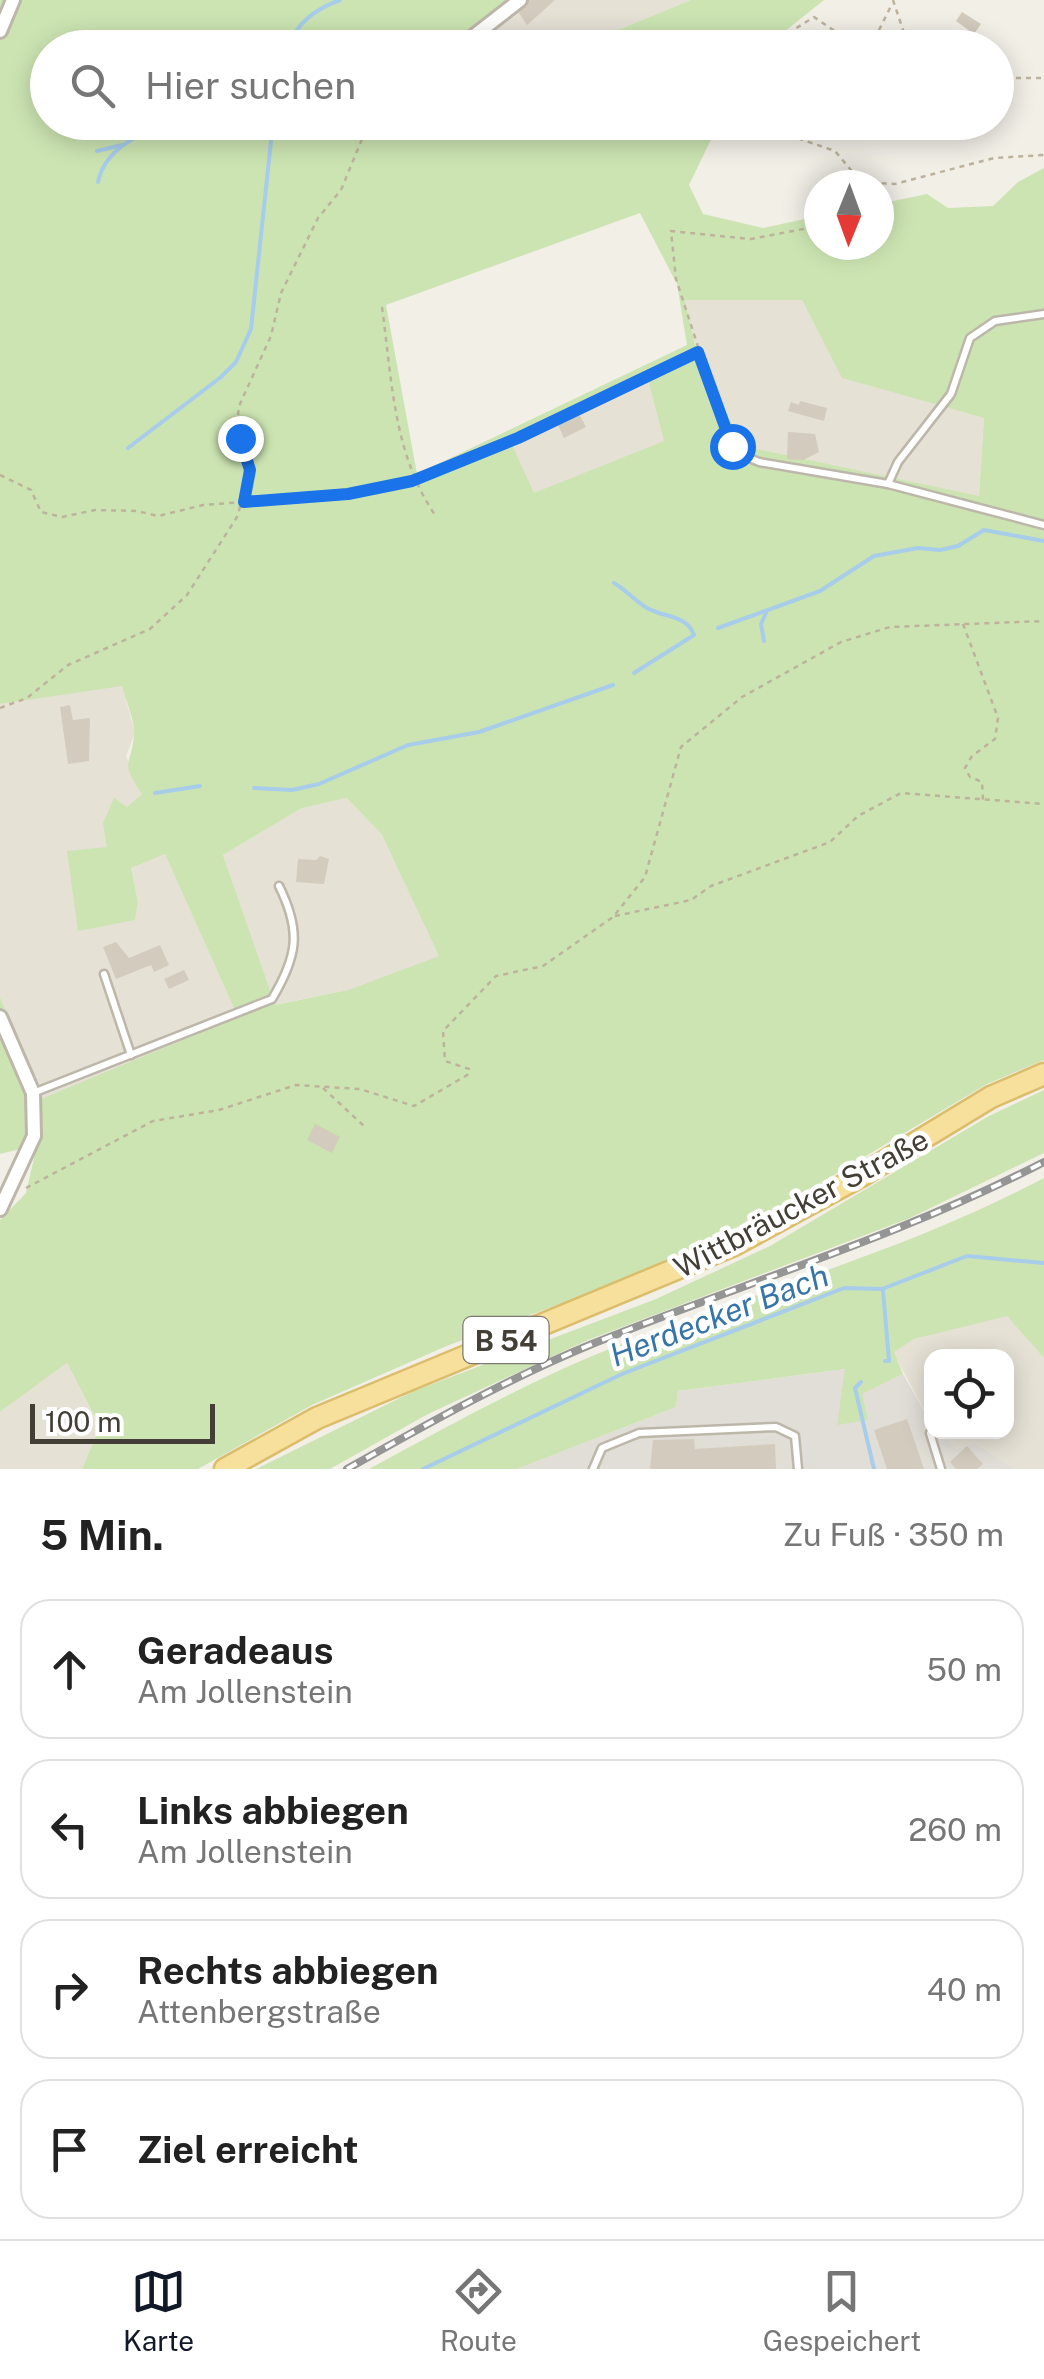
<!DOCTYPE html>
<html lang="de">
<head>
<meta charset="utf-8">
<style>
  :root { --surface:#fff; --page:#f2f2f2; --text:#222; --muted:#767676; --line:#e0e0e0; --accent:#111827 }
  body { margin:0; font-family:"Public Sans",sans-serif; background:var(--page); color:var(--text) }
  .controls { position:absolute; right:30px; bottom:30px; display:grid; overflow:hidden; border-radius:20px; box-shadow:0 5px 25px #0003 }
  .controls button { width:90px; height:90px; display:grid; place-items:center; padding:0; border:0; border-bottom:2px solid var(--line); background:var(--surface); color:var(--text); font:50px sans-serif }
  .compass { position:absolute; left:804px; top:170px; width:90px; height:90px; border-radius:50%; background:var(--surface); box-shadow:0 5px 25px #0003; rotate:181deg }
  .scale { position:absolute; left:30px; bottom:25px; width:185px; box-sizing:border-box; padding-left:10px; border:5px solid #443f36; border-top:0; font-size:28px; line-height:35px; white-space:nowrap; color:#443f36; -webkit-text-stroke:8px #fff; paint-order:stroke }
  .stop { position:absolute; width:30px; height:30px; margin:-22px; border:8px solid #1a73e8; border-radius:50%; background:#fff }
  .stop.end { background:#1a73e8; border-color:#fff; box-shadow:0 2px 10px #0008 }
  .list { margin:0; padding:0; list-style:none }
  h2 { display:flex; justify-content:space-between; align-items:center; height:130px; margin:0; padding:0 40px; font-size:42px }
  h2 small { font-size:32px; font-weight:400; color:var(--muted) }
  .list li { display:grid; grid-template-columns:65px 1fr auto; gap:30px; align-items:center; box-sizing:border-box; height:140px; margin:0 20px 20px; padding:0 20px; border:2px solid var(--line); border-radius:30px }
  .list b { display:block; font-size:38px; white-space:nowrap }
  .list p { margin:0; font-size:32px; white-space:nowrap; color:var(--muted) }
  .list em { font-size:32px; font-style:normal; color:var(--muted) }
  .icon { flex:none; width:55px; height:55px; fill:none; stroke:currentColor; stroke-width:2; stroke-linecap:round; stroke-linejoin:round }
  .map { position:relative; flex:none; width:1044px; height:1469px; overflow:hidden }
  .search { position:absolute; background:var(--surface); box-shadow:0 5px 25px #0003; left:30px; right:30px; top:30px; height:110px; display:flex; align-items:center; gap:25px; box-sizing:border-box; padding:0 35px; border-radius:55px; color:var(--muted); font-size:38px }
  .sheet { height:770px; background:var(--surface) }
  nav { display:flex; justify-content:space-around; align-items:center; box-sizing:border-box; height:140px; border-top:2px solid var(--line); background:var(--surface); font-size:28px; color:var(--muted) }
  nav a { display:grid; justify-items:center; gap:5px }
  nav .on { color:var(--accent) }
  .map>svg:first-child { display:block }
  .residential { fill:#e6e1d5 }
  .industrial { fill:#e1ded8 }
  .green { fill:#cce4b2; fill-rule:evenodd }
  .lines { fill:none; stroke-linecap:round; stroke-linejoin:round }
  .stream { stroke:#a7cdeb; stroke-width:4 }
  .building { fill:#d3cbbd }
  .lane-casing { stroke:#bdb7aa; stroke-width:11 }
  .street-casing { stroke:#bdb7aa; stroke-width:18 }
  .primary-casing { stroke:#dbbd6c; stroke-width:25 }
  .path { stroke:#bdb39c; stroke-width:2.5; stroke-dasharray:5 5; stroke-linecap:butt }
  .lane { stroke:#fff; stroke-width:6 }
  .street { stroke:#fff; stroke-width:12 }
  .primary { stroke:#f7e09b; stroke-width:20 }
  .rail-casing { stroke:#959595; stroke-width:8 }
  .rail { stroke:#fff; stroke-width:4; stroke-dasharray:11; stroke-linecap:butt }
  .route { stroke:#1a73e8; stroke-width:12 }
  .labels { text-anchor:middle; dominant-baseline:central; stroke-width:9; stroke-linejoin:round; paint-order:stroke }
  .shield { fill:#fff; stroke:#7c7972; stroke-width:2.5 }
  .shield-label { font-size:28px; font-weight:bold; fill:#443f36 }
  .street-label { font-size:30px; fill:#443f36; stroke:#fff }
  .water-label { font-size:32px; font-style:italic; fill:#3775a8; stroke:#fff }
</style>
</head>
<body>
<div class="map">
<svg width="1044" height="1469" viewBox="0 0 1044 1469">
  <rect width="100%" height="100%" fill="#f2efe7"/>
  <g class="residential">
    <path d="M520 0H691L576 47 459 48Z"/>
    <path d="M685 300H802L843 378 984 418 979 497 743 446 697 354Z"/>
    <path d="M648 378 665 441 533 494 511 445Z"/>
    <path d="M122 685 135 733 126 756 142 794 127 807 115 799 108 847 78 930 135 920 138 902 131 868 165 853 238 1017 41 1100 0 997V704Z"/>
    <path d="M347 798 382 835 440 956 348 990 274 1005 223 855 302 808Z"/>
    <path d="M1007 1315 1044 1358V1469H1015L975 1443 956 1449 940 1432H1006V1356H932L931 1423 893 1352 914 1339Z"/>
    <path d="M67 1363 100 1428 82 1469H0V1412Z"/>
  </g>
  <path class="industrial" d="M846 1369 861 1394 903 1374 931 1423 932 1432H940L956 1449 975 1443 1015 1469H517L676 1407 678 1391Z"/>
  <g class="green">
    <path d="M0 0H520L459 47 48 48V122L719 123 689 185 703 214 763 228 819 216V245H879V204L927 194 948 208 993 206 1018 182 1044 168V1060L987 1084 785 1204 638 1275 449 1345 312 1405 198 1469H82L100 1427 67 1363 0 1412V1220L26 1193 37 1145 0 1154V997L41 1099 238 1017 165 854 131 868 138 902 135 920 78 931 67 851 107 847 103 823 114 798 127 807 142 794C118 759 132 767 134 734 135 720 125 699 122 686L0 704ZM640 213 677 284 687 345 417 474 386 305ZM685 300H802L842 378 984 418 979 496 743 446 697 354ZM648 379 664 441 534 493 512 445ZM347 798 382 835 439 956 348 990 275 1005 223 855 302 808Z"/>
    <path d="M691 0H824L779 36 774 47H576Z"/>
    <path d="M1044 1090V1153L910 1218 588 1340 428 1414 330 1469H256L414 1391 656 1299 770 1246 989 1116Z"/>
    <path d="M1044 1178V1358L1007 1316 914 1339 894 1352 903 1374 862 1394 868 1420 837 1425 845 1369 678 1391 676 1407 517 1469H369C442 1429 515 1389 592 1356 742 1295 901 1254 1044 1178Z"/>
  </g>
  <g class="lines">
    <g class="stream">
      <path d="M286 48C299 22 313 10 340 0"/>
      <path d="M97 151 122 145"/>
      <path d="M98 182C105 148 140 134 168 122"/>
      <path d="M128 448 221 377 236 362 251 329 273 122"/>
      <path d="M614 583C626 590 635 601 647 608 664 618 686 614 694 635L634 673"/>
      <path d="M718 628 820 591 874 556 918 548 940 550 958 546 984 530 1044 541"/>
      <path d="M764 641 761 624 766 613"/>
      <path d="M254 788 292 790 319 784 408 745 479 732 613 685"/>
      <path d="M155 793 200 786"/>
      <path d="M883 1291 889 1361H885"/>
      <path d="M861 1382 855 1388 874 1469"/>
      <path d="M423 1469 622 1374 844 1288 882 1289 967 1256 1044 1263"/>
    </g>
  </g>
  <g class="building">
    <path d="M530 0H555L527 25 517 10Z"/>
    <path d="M962 12 981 24 974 34 956 21Z"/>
    <path d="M800 401 827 408 824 421 788 411 791 402 799 405Z"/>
    <path d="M579 414 586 427 564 438 558 425Z"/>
    <path d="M788 432 815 434 819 452 803 460 787 459Z"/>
    <path d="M70 705 73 720 90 718 89 761 68 764 60 707Z"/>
    <path d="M320 856 329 859 324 884 296 882 298 859 316 860Z"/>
    <path d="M116 942 129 958 160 945 169 965 154 972 151 965 116 979 103 947Z"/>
    <path d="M184 970 189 980 169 989 164 979Z"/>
    <path d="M315 1124 340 1137 332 1153 307 1140Z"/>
    <circle cx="59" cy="1418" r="10"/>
    <path d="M907 1419 924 1469H887L874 1430Z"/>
    <path d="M694 1439 695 1449 775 1444 776 1469H650L653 1440Z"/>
    <path d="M967 1446 983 1464 977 1469H956L950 1462Z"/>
  </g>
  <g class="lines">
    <g class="lane-casing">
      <g id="lane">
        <path d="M721 415C730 440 734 453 759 462L888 484 1044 525"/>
        <path d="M888 484 898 462 951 394 970 338 995 321 1044 314"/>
        <path d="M104 974 131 1055"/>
        <path d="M33 1093 272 999C297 957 302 932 279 886"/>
        <path d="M930 1433 941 1469"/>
        <path d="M593 1469 602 1448 639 1433 776 1427 795 1436 798 1469"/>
      </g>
    </g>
    <g class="street-casing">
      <g id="street">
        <path d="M0 31 13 0"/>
        <path d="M461 46 520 0"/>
        <path d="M0 1017 33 1093 34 1136 0 1209"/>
      </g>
    </g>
    <g class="primary-casing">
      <path id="primary" d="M225 1469 317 1418 734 1245 861 1176 991 1097 1044 1074"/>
    </g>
    <g class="path">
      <path d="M893 0 909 48"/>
      <path d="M775 48 782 37 814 17 836 32 849 48"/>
      <path d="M870 48 891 6"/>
      <path d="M996 78H1044"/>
      <path d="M751 122 835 151 861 182 895 184 994 158 1044 155"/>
      <path d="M382 307C392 380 393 453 435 515"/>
      <path d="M717 405 676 279 671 231 751 239 819 226"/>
      <path d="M0 475 31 490 41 512 62 517 95 510 137 511 158 516 203 505 349 494 412 481 519 438 698 351"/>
      <path d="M963 624 998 718 995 739 972 756 965 768 970 777 982 782 983 800"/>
      <path d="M0 708 27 698 68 665 150 629 187 595 237 517 251 470 237 423 239 406 271 336 281 293 318 218 341 190 369 122"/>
      <path d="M615 916 691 900 711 886 830 842 858 816 901 793 1044 804"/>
      <path d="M323 1088 365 1127"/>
      <path d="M26 1188 153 1121 219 1110 296 1085 360 1089 414 1106 469 1074V1069L445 1061 443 1031 496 976 543 966 613 917 645 877 681 747 742 697 841 642 890 627 1044 621"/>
    </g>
    <use href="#lane" class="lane"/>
    <use href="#street" class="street"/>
    <use href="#primary" class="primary"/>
    <g class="rail-casing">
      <path id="rail" d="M347 1469C427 1424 507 1379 592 1344 743 1283 899 1237 1044 1162"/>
    </g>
    <use href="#rail" class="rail"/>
  </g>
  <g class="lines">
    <path class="route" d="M240 438 250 470 244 502 348 494 412 481 518 438 698 352 732 446"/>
  </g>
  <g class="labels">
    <rect class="shield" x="463.5" y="1317" width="85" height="46" rx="8"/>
    <g class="shield-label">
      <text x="506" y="1340">B 54</text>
    </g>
    <g class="street-label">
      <text transform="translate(801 1203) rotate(-28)">Wittbräucker Straße</text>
    </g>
    <g class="water-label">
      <text transform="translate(719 1315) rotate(-21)">Herdecker Bach</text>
    </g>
  </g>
</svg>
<div class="controls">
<button><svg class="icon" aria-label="locate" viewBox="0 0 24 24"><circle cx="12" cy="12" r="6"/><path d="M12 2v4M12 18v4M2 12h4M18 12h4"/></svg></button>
</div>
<svg class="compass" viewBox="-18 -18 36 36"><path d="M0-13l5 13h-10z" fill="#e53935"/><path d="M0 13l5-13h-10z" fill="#767676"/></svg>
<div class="scale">100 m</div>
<div class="stop" style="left:732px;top:446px"></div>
<div class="stop end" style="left:240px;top:438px"></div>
<div class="search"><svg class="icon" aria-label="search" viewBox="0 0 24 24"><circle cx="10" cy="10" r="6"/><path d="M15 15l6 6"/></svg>Hier suchen</div>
</div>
<section class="sheet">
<h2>5 Min.<small>Zu Fuß · 350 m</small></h2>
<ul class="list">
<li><svg class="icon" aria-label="ahead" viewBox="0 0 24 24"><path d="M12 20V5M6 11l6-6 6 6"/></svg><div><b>Geradeaus</b><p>Am Jollenstein</p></div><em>50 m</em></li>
<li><svg class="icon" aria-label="left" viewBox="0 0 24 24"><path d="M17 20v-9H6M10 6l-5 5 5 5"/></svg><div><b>Links abbiegen</b><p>Am Jollenstein</p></div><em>260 m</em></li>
<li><svg class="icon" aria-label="right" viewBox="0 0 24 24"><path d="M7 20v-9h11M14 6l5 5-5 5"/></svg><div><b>Rechts abbiegen</b><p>Attenbergstraße</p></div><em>40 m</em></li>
<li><svg class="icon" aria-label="arrive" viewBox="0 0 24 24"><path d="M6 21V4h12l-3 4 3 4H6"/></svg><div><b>Ziel erreicht</b></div></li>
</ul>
</section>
<nav>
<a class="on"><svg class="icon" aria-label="map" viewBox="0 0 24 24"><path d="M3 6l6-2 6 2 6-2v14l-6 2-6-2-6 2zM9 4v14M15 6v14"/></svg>Karte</a>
<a><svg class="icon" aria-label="directions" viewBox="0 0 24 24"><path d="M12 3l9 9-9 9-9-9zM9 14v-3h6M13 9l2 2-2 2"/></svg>Route</a>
<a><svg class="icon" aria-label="saved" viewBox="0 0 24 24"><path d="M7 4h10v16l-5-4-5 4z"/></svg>Gespeichert</a>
</nav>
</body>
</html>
